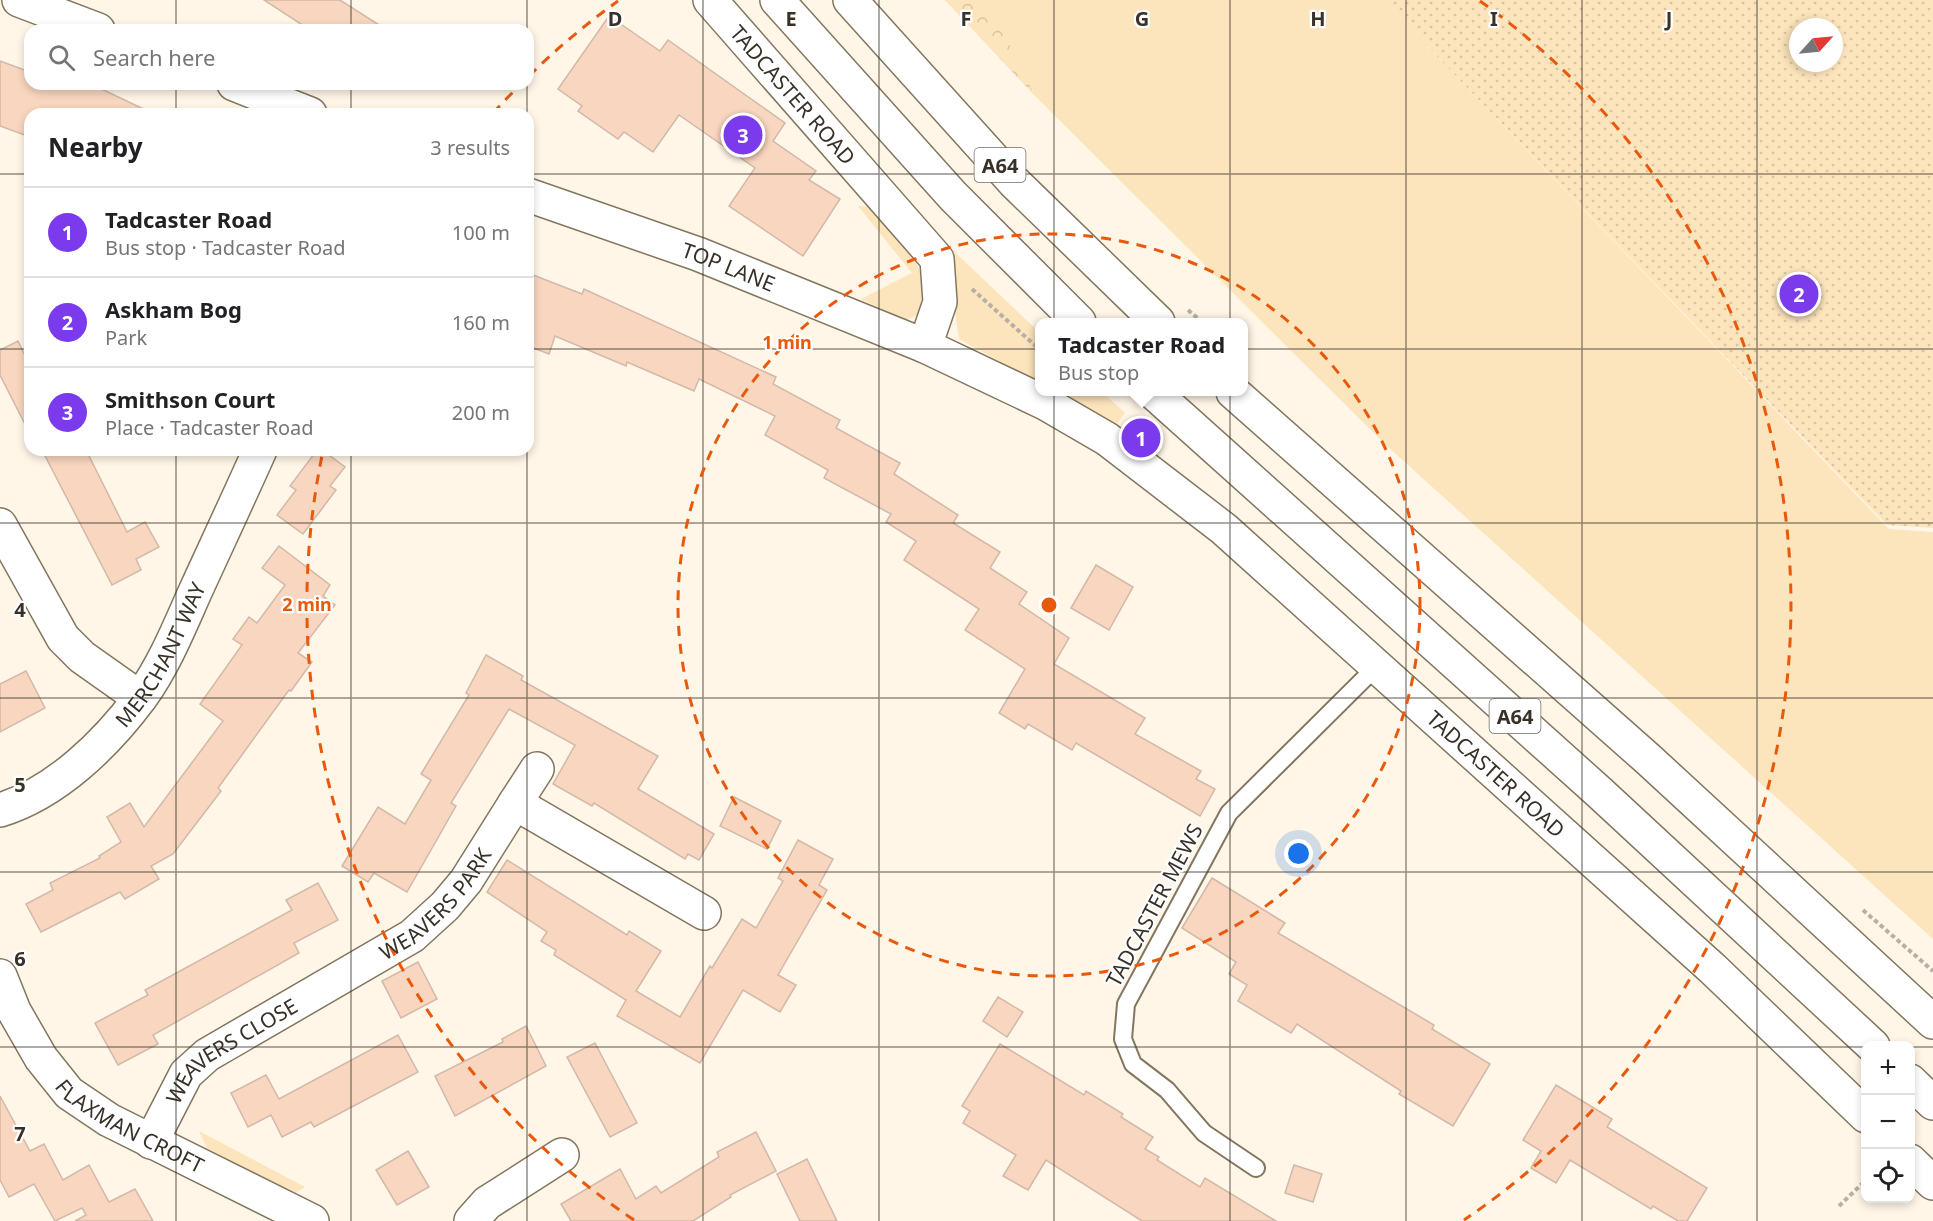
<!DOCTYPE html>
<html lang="en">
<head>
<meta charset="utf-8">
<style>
  :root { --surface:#fff; --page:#f6f6f6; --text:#202124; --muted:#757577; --line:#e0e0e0; --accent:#7c3aed }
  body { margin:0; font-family:"Noto Sans",sans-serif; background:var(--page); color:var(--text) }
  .controls { position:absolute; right:18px; bottom:18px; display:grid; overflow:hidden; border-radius:12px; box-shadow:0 3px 9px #0003 }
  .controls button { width:54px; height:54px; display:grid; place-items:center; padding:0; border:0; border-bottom:2px solid var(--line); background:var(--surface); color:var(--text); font:30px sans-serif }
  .compass { position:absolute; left:1789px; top:18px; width:54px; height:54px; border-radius:50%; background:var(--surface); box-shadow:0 3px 9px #0003; rotate:63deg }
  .you { position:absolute; left:1299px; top:854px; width:21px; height:21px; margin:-15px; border:4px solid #fff; border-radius:50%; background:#1a73e8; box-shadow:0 0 0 9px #1a73e833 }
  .badge { display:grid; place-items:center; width:39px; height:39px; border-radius:50%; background:var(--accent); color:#fff; font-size:20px; font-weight:700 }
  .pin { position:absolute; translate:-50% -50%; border:3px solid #fff; box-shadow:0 2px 6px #0006 }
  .popup { position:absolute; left:1035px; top:318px; width:213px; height:78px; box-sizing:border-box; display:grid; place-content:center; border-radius:12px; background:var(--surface); filter:drop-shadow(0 2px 4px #0005); font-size:20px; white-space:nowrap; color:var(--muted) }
  .popup b { font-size:22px; color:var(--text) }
  .popup::after { content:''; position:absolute; left:50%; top:100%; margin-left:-12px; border:12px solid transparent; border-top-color:var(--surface) }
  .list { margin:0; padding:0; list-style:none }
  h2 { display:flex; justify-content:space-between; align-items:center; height:78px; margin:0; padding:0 24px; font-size:26px }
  h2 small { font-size:20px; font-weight:400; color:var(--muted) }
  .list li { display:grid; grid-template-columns:39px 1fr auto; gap:18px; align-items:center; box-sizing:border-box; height:90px; padding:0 24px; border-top:2px solid var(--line) }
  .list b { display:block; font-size:22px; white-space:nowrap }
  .list p { margin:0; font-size:20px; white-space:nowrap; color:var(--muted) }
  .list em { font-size:20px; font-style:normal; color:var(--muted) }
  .icon { flex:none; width:33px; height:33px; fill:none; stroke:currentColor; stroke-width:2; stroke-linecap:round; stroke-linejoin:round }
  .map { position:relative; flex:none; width:1933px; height:1221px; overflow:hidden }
  .search { position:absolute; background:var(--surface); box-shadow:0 3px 9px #0003; left:24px; top:24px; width:510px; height:66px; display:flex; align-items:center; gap:15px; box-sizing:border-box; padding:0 21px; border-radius:18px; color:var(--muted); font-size:22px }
  .panel { position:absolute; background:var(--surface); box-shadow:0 3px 9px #0003; left:24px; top:108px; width:510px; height:348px; border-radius:18px }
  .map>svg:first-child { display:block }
  .green { fill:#fce4bc }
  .forest { fill:url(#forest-crowns) }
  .park { fill:url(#park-dots); fill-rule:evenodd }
  .building { fill:#f9d6bf; stroke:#d2b8a8; stroke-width:1.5 }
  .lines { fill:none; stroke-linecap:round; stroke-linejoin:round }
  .service-casing { stroke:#83765f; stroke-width:20 }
  .minor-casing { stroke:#83765f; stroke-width:36 }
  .tertiary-casing { stroke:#83765f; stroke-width:36 }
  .trunk-casing { stroke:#83765f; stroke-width:36 }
  .path { stroke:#b8b0a4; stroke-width:4; stroke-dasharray:4.5 3; stroke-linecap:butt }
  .service { stroke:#fff; stroke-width:16 }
  .minor { stroke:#fff; stroke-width:33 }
  .tertiary { stroke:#fff; stroke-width:33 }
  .trunk { stroke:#fff; stroke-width:33 }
  .grid { fill:none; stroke:#373128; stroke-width:1.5; stroke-opacity:0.55 }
  .ring { fill:none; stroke:#e8590c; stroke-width:3; stroke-dasharray:10 8 }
  .labels { text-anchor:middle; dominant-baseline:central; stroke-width:4.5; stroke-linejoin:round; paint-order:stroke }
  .shield { fill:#fff; stroke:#736f68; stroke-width:1.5 }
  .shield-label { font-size:20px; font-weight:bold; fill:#373128 }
  .street-label { font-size:21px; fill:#373128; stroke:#fff }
  .grid-label { font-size:20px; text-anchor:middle; font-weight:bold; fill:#373128; stroke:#fff; stroke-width:4.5; stroke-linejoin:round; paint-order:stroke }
  .centre { fill:#e8590c; stroke:#fff; stroke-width:3 }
  .ring-label { font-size:18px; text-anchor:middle; font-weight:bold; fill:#e8590c; stroke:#fff; stroke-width:4.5; stroke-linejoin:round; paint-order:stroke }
</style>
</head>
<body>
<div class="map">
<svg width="1933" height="1221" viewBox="0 0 1933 1221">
  <defs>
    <pattern id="forest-crowns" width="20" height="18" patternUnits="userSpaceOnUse" patternTransform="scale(1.5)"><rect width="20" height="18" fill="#fce4bc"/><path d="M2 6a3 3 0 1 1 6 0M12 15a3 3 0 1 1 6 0" fill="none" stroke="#d9c4a2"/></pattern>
    <pattern id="park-dots" width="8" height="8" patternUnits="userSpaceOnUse" patternTransform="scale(1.5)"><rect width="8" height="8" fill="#fce4bc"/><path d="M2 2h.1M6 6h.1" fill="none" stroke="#d9c4a2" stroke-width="1.8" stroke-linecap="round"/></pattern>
  </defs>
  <rect width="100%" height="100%" fill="#fff6e7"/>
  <g class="green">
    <path d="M945 0H1383L1889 529 1933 532V939L1387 446 1035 96Z"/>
    <path d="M858 206 871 207C900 240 938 268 916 316L905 320 861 299 912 273Z"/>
    <path d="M945 243 1039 332V383L959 339Z"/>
    <path d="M1055 392H1102L1125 413 1113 429Z"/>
    <path d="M199 1131 305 1187 293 1195 207 1148Z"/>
  </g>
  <path class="forest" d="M945 0H988L1035 96Z"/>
  <path class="park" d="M1383 0H1933V528L1887 525ZM1798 27H1834V63H1798Z"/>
  <g class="building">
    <path d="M264 0H340L387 30H310Z"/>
    <path d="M609 16 660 51 668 40 785 123 773 141 816 171 809 180 840 199 803 256 729 206 755 168 679 115 653 152 624 132 618 139 578 111 582 106 558 89Z"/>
    <path d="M0 61 30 72V84H91L154 114H30V137L0 126Z"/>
    <path d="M528 273 582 294 584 289 776 377 773 384 840 420 836 428 900 463 894 474 958 515 953 523 1000 552 990 568 1027 592 1019 604 1069 638 1054 664 1145 718 1135 734 1201 771 1196 779 1215 789 1200 816 1076 743 1072 750 1028 724 1025 729 999 713 1025 669 965 630 979 609 904 560 916 541 886 522 891 514 824 478 828 470 765 435 775 416 699 379 694 391 627 362 626 366 555 336 549 354 528 346Z"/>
    <path d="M18 341 30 366V434L0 375V350Z"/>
    <path d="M42 450H86L127 532 145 522 159 547 136 559 141 570 112 585Z"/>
    <path d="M317 450H322L345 467 330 486 336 490 303 534 277 515 296 490 290 486Z"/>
    <path d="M279 546 330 585 323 596 335 605 298 653 312 662 291 691 289 690 218 788 221 791 173 854 151 866 159 879 125 899 120 892 41 932 26 904 53 890 50 883 100 858 99 856 121 842 107 817 130 803 144 827 223 721 200 704 242 645 233 639 249 617 257 623 285 585 262 568Z"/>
    <path d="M1096 565 1133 587 1109 630 1071 608Z"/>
    <path d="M486 655 523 676 521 680 658 756 638 789 714 834 699 860 688 854 685 859 594 803 592 806 553 784 575 745 509 709 451 803 456 806 407 892 374 873 368 882 342 866 378 807 405 824 431 780 421 774 469 695 466 693Z"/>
    <path d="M26 671 45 708 0 732V684Z"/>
    <path d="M734 797 781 821 767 849 720 826Z"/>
    <path d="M798 840 833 859 819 885 827 890 778 975 796 985 780 1012 743 990 700 1063 617 1016 626 1000 554 955 556 950 541 941 547 932 487 892 507 860 627 935 629 931 661 951 636 991 680 1017 710 966 712 968 742 919 756 928 783 881 778 878Z"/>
    <path d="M1212 878 1285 923 1278 933 1434 1025 1432 1029 1490 1064 1453 1126 1399 1094 1401 1091 1297 1024 1291 1033 1238 1001 1247 985 1229 974 1236 962 1182 928Z"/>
    <path d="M318 883 338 920 294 943 299 953 153 1035 158 1044 118 1065 95 1023 148 995 145 990 292 910 286 900Z"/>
    <path d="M418 962 437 999 401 1018 382 981Z"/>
    <path d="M998 997 1023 1012 1007 1037 983 1021Z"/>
    <path d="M526 1026 546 1066 455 1116 435 1076 503 1042 502 1039Z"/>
    <path d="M398 1035 418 1072 314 1127 311 1122 282 1137 271 1115 248 1127 231 1093 266 1075 279 1099Z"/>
    <path d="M595 1043 637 1123 610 1137 567 1057Z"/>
    <path d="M1000 1044 1084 1095 1086 1091 1123 1114 1121 1117 1153 1137 1145 1149 1159 1157 1157 1160 1200 1187 1205 1178 1276 1221H1142L1046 1160 1028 1190 1003 1176 1016 1155 963 1123 970 1111 962 1106Z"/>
    <path d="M1556 1085 1612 1119 1607 1127 1707 1188 1687 1221H1678L1653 1206 1651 1209 1570 1160 1556 1183 1531 1168 1541 1151 1523 1140Z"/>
    <path d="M0 1096 30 1151 44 1144 63 1180 89 1165 109 1202 135 1189 153 1221H75L86 1215 82 1208 55 1221 34 1184 9 1197 0 1180Z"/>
    <path d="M756 1132 776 1171 730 1195 731 1197 693 1221H571L561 1204 620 1169 636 1199 656 1186 661 1193 719 1157 717 1152Z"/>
    <path d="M408 1151 429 1187 397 1205 376 1170Z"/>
    <path d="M807 1159 837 1221H800L777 1174Z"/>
    <path d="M1294 1165 1322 1174 1313 1202 1285 1193Z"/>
  </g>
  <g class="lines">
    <g class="service-casing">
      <path id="service" d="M1256 1168 1204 1133 1167 1090 1133 1064 1123 1039 1126 1004 1229 813 1377 666"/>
    </g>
    <g class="minor-casing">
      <g id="minor">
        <path id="s1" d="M710 0 937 259 940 302 925 346"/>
        <path d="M0 525 63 638 82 657 140 698"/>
        <path d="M515 803 537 769"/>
        <path id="s2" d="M0 810C56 793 106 744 141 697 164 665 179 628 195 592 217 544 239 497 260 450"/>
        <path id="s3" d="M0 976 14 1011 41 1058 69 1093 109 1120 312 1221"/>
        <path id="s4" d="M151 1142 186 1074 207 1055 412 936 445 906 466 881 515 803 704 913"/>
        <path d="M471 1221 487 1203 562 1155"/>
      </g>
    </g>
    <g class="tertiary-casing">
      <g id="tertiary">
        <path d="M19 0 98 30"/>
        <path d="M234 84 310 114"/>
        <path id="s5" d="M528 195 698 254 925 346 1045 403 1107 439 1224 529 1713 969 1866 1116"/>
        <path d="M1910 1161 1933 1183"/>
      </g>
    </g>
    <g class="trunk-casing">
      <g id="trunk">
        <path d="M777 0 953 196 1079 322"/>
        <path d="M850 0 1014 182 1158 322"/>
        <path d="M1153 392 1599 792 1873 1046"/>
        <path d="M1233 392 1648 759 1933 1022"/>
        <path d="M1910 1081 1933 1103"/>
      </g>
    </g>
    <g class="path">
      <path d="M972 289 1039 349"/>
      <path d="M1188 310 1202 322"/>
      <path d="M1863 910 1933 971"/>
      <path d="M1839 1206 1866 1180"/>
    </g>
    <use href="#service" class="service"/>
    <use href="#minor" class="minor"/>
    <use href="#tertiary" class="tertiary"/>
    <use href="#trunk" class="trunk"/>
  </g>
  <path class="grid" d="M176 0V30M351 0V30M527 0V30M703 0V1221M879 0V1221M1054 0V1221M1230 0V1221M1406 0V1221M1582 0V1221M1757 0V1221M176 84V114M351 84V114M527 84V114M0 174H30M528 174H1933M0 349H30M528 349H1933M176 450V1221M351 450V1221M527 450V1221M0 523H1933M0 698H1933M0 872H1933M0 1047H1866M1910 1047H1933"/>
  <g class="ring">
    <circle cx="1049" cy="605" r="371"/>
    <path d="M634 1220A742 742 0 0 1 323 451M493 113A742 742 0 0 1 520 85M529 76A742 742 0 0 1 618 1M1480 1A742 742 0 0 1 1464 1220"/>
  </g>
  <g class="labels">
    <g class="shield">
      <rect x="974.5" y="148" width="51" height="34" rx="4.5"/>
      <rect x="1489.5" y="699" width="51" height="34" rx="4.5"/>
    </g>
    <g class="shield-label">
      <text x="1000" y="165">A64</text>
      <text x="1515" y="716">A64</text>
    </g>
    <g class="street-label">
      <text stroke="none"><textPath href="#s1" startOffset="126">TADCASTER ROAD</textPath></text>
      <text stroke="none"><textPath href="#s5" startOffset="213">TOP LANE</textPath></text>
      <text stroke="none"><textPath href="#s2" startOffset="230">MERCHANT WAY</textPath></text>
      <text stroke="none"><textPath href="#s5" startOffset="1143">TADCASTER ROAD</textPath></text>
      <text stroke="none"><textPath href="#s4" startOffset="381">WEAVERS PARK</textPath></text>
      <text transform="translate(1154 905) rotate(-62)">TADCASTER MEWS</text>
      <text stroke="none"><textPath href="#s4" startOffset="126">WEAVERS CLOSE</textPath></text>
      <text stroke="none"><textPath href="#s3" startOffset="206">FLAXMAN CROFT</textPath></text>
    </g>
  </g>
  <g class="grid-label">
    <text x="615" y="26">D</text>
    <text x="791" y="26">E</text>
    <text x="966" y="26">F</text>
    <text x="1142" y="26">G</text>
    <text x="1318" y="26">H</text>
    <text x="1494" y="26">I</text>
    <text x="1669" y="26">J</text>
    <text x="20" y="617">4</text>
    <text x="20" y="792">5</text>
    <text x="20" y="966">6</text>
    <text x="20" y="1141">7</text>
  </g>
  <circle cx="1049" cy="605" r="9" class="centre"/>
  <g class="ring-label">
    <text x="787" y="349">1 min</text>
    <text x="307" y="611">2 min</text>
  </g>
</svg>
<div class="controls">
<button>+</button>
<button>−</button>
<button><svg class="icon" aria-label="locate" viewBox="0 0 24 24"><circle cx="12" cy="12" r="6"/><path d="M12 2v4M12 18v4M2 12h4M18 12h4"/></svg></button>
</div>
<svg class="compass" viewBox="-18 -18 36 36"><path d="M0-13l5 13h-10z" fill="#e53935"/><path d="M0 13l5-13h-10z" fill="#757577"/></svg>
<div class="you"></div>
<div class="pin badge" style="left:1141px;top:438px">1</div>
<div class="popup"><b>Tadcaster Road</b>Bus stop</div>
<div class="pin badge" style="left:1799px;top:294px">2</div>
<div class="pin badge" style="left:743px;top:135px">3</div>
<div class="search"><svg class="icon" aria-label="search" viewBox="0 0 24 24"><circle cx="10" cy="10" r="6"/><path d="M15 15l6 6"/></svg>Search here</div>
<section class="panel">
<h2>Nearby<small>3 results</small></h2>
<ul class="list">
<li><span class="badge">1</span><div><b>Tadcaster Road</b><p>Bus stop · Tadcaster Road</p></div><em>100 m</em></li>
<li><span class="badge">2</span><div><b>Askham Bog</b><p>Park</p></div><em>160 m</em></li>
<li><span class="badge">3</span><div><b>Smithson Court</b><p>Place · Tadcaster Road</p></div><em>200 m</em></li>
</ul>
</section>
</div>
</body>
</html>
